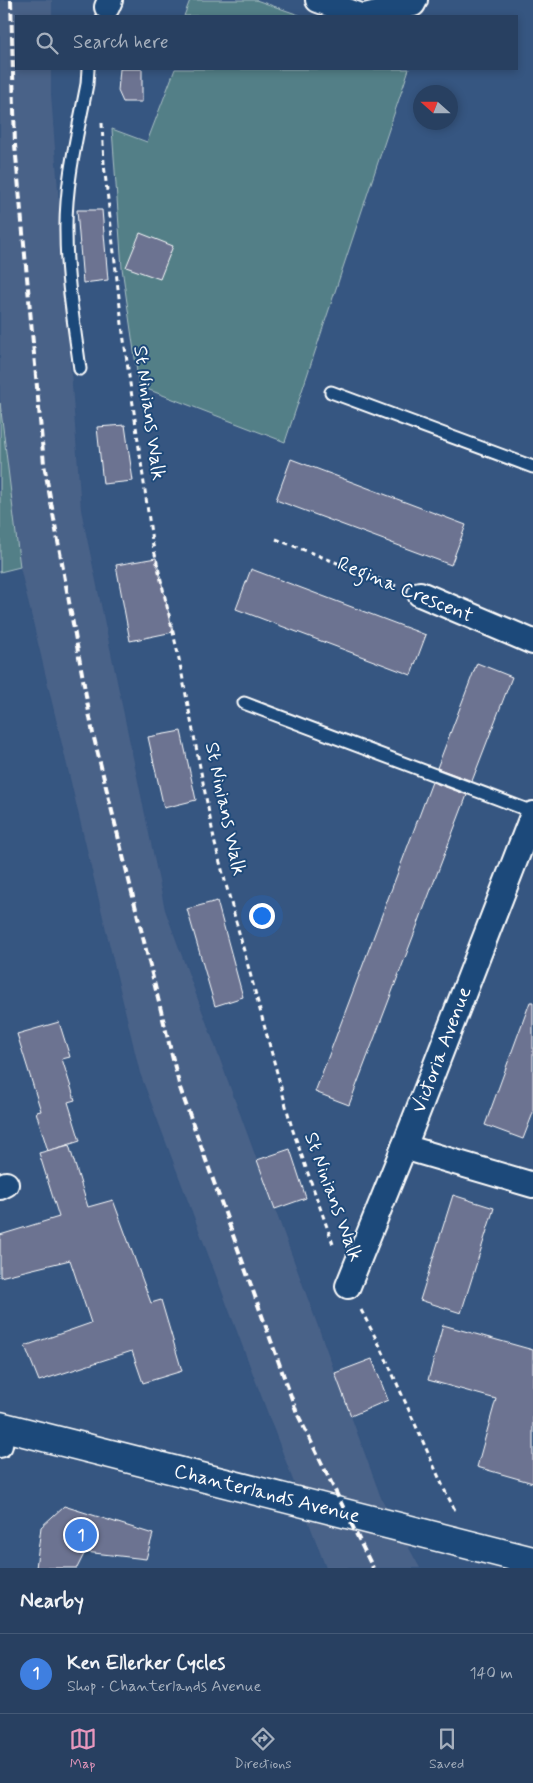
<!DOCTYPE html>
<html lang="en">
<head>
<meta charset="utf-8">
<style>
  :root { --surface:#284061; --page:#304767; --text:#f1f3f6; --muted:#a5afbd; --line:#445976; --accent:#e797bd }
  body { margin:0; font-family:Mynerve,sans-serif; background:var(--page); color:var(--text) }
  .compass { position:absolute; left:413px; top:85px; width:45px; height:45px; border-radius:50%; background:var(--surface); box-shadow:0 2px 8px #0003; rotate:291deg }
  .you { position:absolute; left:261px; top:915px; width:18px; height:18px; margin:-12px; border:4px solid #fff; border-radius:50%; background:#1a73e8; box-shadow:0 0 0 8px #1a73e833 }
  .badge { display:grid; place-items:center; width:32px; height:32px; border-radius:50%; background:var(--accent); color:#fff; font-size:16px; font-weight:700 }
  .pin { position:absolute; translate:-50% -50%; border:2px solid #fff; box-shadow:0 1px 5px #0006 }
  .list { margin:0; padding:0; list-style:none }
  h2 { display:flex; justify-content:space-between; align-items:center; height:65px; margin:0; padding:0 20px; font-size:21px }
  h2 small { font-size:16px; font-weight:400; color:var(--muted) }
  .list li { display:grid; grid-template-columns:32px 1fr auto; gap:15px; align-items:center; box-sizing:border-box; height:80px; padding:0 20px; border-top:1px solid var(--line) }
  .list b { display:block; font-size:19px; white-space:nowrap }
  .list p { margin:0; font-size:16px; white-space:nowrap; color:var(--muted) }
  .list em { font-size:16px; font-style:normal; color:var(--muted) }
  .icon { flex:none; width:28px; height:28px; fill:none; stroke:currentColor; stroke-width:2; stroke-linecap:round; stroke-linejoin:round }
  .map { position:relative; flex:none; width:533px; height:1568px; overflow:hidden }
  .search { position:absolute; background:var(--surface); box-shadow:0 2px 8px #0003; left:15px; right:15px; top:15px; height:55px; display:flex; align-items:center; gap:12px; box-sizing:border-box; padding:0 18px; border-radius:0px; color:var(--muted); font-size:19px }
  .sheet { height:145px; background:var(--surface) }
  nav { display:flex; justify-content:space-around; align-items:center; box-sizing:border-box; height:70px; border-top:1px solid var(--line); background:var(--surface); font-size:14px; color:var(--muted) }
  nav a { display:grid; justify-items:center; gap:2px }
  nav .on { color:var(--accent) }
  .map>svg:first-child { display:block }
  .built { fill:#4a6288 }
  .green { fill:#537f87; stroke:#a9bfc3 }
  .building { fill:#6c7391; stroke:#fff }
  .lines { fill:none; stroke-linecap:round; stroke-linejoin:round }
  .service-casing { stroke:#fff; stroke-width:15 }
  .minor-casing { stroke:#fff; stroke-width:28 }
  .tertiary-casing { stroke:#fff; stroke-width:31 }
  .path { stroke:#fff; stroke-width:3; stroke-dasharray:5 4; stroke-linecap:butt }
  .service { stroke:#1f4a7a; stroke-width:11 }
  .minor { stroke:#1f4a7a; stroke-width:24 }
  .tertiary { stroke:#1f4a7a; stroke-width:28 }
  .rail { stroke:#fff; stroke-width:4; stroke-dasharray:8 4; stroke-linecap:butt }
  .labels { text-anchor:middle; dominant-baseline:central; stroke-width:4; stroke-linejoin:round; paint-order:stroke }
  .street-label { font-size:20px; fill:#fff; stroke:#1f4a7a }
</style>
</head>
<body>
<div class="map">
<svg width="533" height="1568" viewBox="0 0 533 1568">
  <rect width="100%" height="100%" fill="#365681"/>
  <filter id="ink" filterUnits="userSpaceOnUse"><feTurbulence type="fractalNoise" baseFrequency=".02" numOctaves="2"/><feDisplacementMap in="SourceGraphic" scale="10" xChannelSelector="R" yChannelSelector="G"/><feConvolveMatrix kernelMatrix="1 2 1 2 8 2 1 2 1" color-interpolation-filters="sRGB"/></filter>
  <g filter="url(#ink)">
    <path class="built" d="M0 0H52V16H16V69H51V94L81 510 165 910 381 1498 420 1568H326L140 1073 20 567 0 403Z"/>
    <g class="green">
      <path d="M190 0H256L302 16H184Z"/>
      <path d="M175 69H409L285 442 139 386 122 268 112 129 147 142Z"/>
      <path d="M0 403 20 567 0 572Z"/>
    </g>
    <g class="building">
      <path d="M120 69H142V102H123L118 91Z"/>
      <path d="M77 210H102L108 280 83 283Z"/>
      <path d="M140 233 173 246 160 279 126 267Z"/>
      <path d="M125 425 133 481 103 484 97 427Z"/>
      <path d="M291 459 466 525 451 565 276 500Z"/>
      <path d="M156 558 173 632 130 641 116 565Z"/>
      <path d="M251 569 426 635 411 675 236 609Z"/>
      <path d="M477 663 512 677 472 781 437 768Z"/>
      <path d="M181 731 196 800 164 808 148 737Z"/>
      <path d="M432 782 467 795 349 1105 315 1092Z"/>
      <path d="M217 901 243 997 215 1006 187 909Z"/>
      <path d="M530 1002H533V1113L523 1139 485 1125Z"/>
      <path d="M59 1022 70 1057 62 1059 75 1100 68 1102 80 1141 48 1151 36 1112 41 1111 17 1034Z"/>
      <path d="M69 1145 88 1207 113 1200 151 1303 161 1300 182 1371 143 1383 132 1351 39 1381 25 1346 91 1323 70 1260 0 1277V1235L59 1217 39 1153Z"/>
      <path d="M290 1149 306 1198 275 1209 257 1160Z"/>
      <path d="M453 1195 494 1208 461 1313 420 1300Z"/>
      <path d="M443 1325 533 1350V1483L477 1467 496 1399 428 1380Z"/>
      <path d="M372 1359 388 1400 351 1416 335 1373Z"/>
      <path d="M64 1506 153 1534 146 1559 85 1552 77 1568H36L41 1527Z"/>
    </g>
    <g class="lines">
      <g class="service-casing">
        <g id="service">
          <path d="M80 369C74 324 66 277 66 232 65 183 78 132 87 84L88 69"/>
          <path d="M331 392 533 467"/>
          <path d="M244 703 533 812"/>
        </g>
      </g>
      <g class="minor-casing">
        <g id="minor">
          <path d="M318 0 361 16"/>
          <path d="M107 7 110 0"/>
          <path d="M365 16 413 4 415 0"/>
          <path d="M420 594 533 642"/>
          <path d="M404 1147 533 1185"/>
          <path d="M0 1187 6 1184"/>
          <path d="M348 1286 404 1147 533 814"/>
          <path d="M0 1445 2 1427"/>
        </g>
      </g>
      <g class="tertiary-casing">
        <path id="tertiary" d="M0 1426 533 1561"/>
      </g>
      <g class="path">
        <path d="M102 123 104 164 123 333 152 541 178 654 215 844 292 1128 334 1247"/>
        <path d="M276 539 396 586"/>
        <path d="M361 1310 382 1350 445 1491 455 1510"/>
      </g>
      <use href="#service" class="service"/>
      <use href="#minor" class="minor"/>
      <use href="#tertiary" class="tertiary"/>
      <path class="rail" d="M11 0 15 145 44 464 93 734 180 1088 297 1413 373 1568"/>
    </g>
  </g>
  <g class="labels">
    <g class="street-label">
      <text transform="translate(149 413) rotate(82)">St Ninians Walk</text>
      <text transform="translate(405 590) rotate(22)">Regina Crescent</text>
      <text transform="translate(225 809) rotate(78)">St Ninians Walk</text>
      <text transform="translate(442 1050) rotate(-69)">Victoria Avenue</text>
      <text transform="translate(333 1197) rotate(70)">St Ninians Walk</text>
      <text transform="translate(267 1494) rotate(14)">Chanterlands Avenue</text>
    </g>
  </g>
</svg>
<svg class="compass" viewBox="-18 -18 36 36"><path d="M0-13l5 13h-10z" fill="#e53935"/><path d="M0 13l5-13h-10z" fill="#a5afbd"/></svg>
<div class="you"></div>
<div class="pin badge" style="left:81px;top:1535px;background:#3f7fe0">1</div>
<div class="search"><svg class="icon" aria-label="search" viewBox="0 0 24 24"><circle cx="10" cy="10" r="6"/><path d="M15 15l6 6"/></svg>Search here</div>
</div>
<section class="sheet">
<h2>Nearby<small></small></h2>
<ul class="list">
<li><span class="badge" style="background:#3f7fe0">1</span><div><b>Ken Ellerker Cycles</b><p>Shop · Chanterlands Avenue</p></div><em>140 m</em></li>
</ul>
</section>
<nav>
<a class="on"><svg class="icon" aria-label="map" viewBox="0 0 24 24"><path d="M3 6l6-2 6 2 6-2v14l-6 2-6-2-6 2zM9 4v14M15 6v14"/></svg>Map</a>
<a><svg class="icon" aria-label="directions" viewBox="0 0 24 24"><path d="M12 3l9 9-9 9-9-9zM9 14v-3h6M13 9l2 2-2 2"/></svg>Directions</a>
<a><svg class="icon" aria-label="saved" viewBox="0 0 24 24"><path d="M7 4h10v16l-5-4-5 4z"/></svg>Saved</a>
</nav>
</body>
</html>
